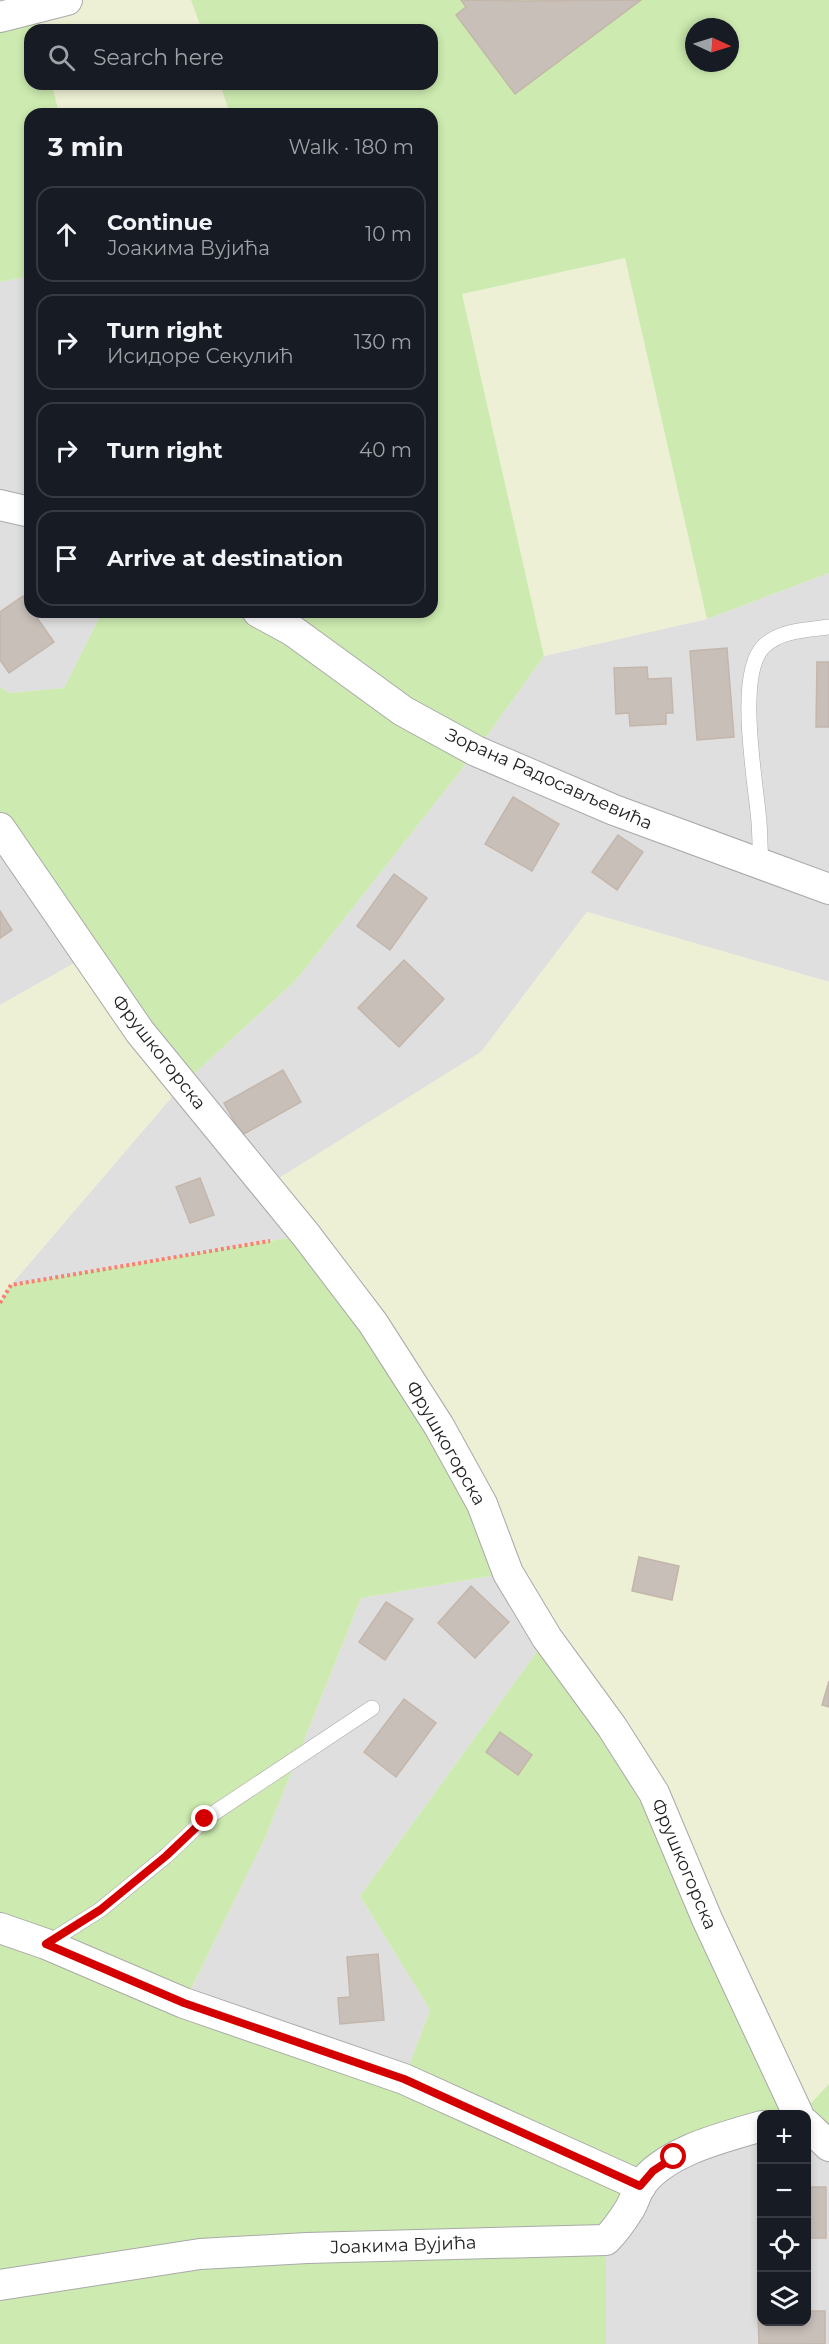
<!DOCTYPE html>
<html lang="en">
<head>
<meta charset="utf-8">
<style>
  :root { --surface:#171b24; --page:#20242c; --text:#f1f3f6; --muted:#9ea1a6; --line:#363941 }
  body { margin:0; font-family:Montserrat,sans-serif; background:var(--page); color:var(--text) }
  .controls { position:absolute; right:18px; bottom:18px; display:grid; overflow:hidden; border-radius:12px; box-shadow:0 3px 9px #0003 }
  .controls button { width:54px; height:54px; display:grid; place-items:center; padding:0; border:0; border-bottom:2px solid var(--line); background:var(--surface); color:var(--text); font:30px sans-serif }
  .compass { position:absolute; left:685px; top:18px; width:54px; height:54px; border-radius:50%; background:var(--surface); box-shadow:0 3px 9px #0003; rotate:94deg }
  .stop { position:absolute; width:18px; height:18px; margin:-14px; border:4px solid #d40000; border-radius:50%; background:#fff }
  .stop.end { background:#d40000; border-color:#fff; box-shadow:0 2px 6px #0008 }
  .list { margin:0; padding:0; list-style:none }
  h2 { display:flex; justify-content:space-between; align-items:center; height:78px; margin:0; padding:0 24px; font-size:26px }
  h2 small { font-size:20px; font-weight:400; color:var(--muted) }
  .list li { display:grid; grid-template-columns:39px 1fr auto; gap:18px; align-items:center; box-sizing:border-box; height:96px; margin:0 12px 12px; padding:0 12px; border:2px solid var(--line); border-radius:18px }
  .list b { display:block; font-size:22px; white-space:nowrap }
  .list p { margin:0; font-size:20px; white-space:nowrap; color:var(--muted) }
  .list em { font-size:20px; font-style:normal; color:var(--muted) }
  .icon { flex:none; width:33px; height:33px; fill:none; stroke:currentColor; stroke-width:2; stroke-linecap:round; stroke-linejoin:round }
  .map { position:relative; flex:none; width:829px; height:2344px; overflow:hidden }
  .search { position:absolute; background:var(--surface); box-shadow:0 3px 9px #0003; left:24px; top:24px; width:414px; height:66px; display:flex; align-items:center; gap:15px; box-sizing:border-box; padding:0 21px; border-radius:18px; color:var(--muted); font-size:22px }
  .panel { position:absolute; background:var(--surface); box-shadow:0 3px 9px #0003; left:24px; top:108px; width:414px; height:510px; border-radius:18px }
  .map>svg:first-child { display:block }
  .residential { fill:#e0dfdf }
  .farmland { fill:#eef0d5 }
  .grass { fill:#cdebb0; fill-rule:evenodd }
  .building { fill:#c7bfb8; stroke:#c4b6ab; stroke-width:1.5 }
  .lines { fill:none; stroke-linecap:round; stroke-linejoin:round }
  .service-casing { stroke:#a9a9a9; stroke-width:16 }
  .minor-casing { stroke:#a9a9a9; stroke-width:32 }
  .path { stroke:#fa8072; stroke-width:4; stroke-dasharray:3 3; stroke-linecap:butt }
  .service { stroke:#fff; stroke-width:15 }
  .minor { stroke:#fff; stroke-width:30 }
  .route { stroke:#d40000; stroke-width:8 }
  .labels { text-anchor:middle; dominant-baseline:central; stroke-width:4.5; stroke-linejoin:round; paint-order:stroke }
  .street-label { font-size:18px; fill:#222; stroke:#fff }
</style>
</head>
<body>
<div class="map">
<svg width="829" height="2344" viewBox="0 0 829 2344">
  <rect width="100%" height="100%" fill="#f2efe9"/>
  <g class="residential">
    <path d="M30 276V612H102L64 688 9 693 0 687V282Z"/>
    <path d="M829 573V982L587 912 481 1052 267 1186 306 1235 11 1285 182 1085 296 980 476 751 544 656 707 619Z"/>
    <path d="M0 828 87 956 0 1005Z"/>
    <path d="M508 1573 547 1638 360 1896 430 2010 404 2079 184 2003 265 1838 361 1598Z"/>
    <path d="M807 2124 829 2146V2344H606V2240L641 2186 761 2126 762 2322H806Z"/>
  </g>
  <g class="farmland">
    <path d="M67 0H191L202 30H38L33 8Z"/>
    <path d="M52 84H220L230 114H59Z"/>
    <path d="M625 258 707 619 544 656 462 294Z"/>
    <path d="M587 912 829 982V2084L801 2114 707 1919 266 1186 481 1052Z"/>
    <path d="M87 956 182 1085 11 1285 0 1303V1005Z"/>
  </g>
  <g class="grass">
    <path d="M191 0H829V573L707 619 625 258 462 294 544 656 476 751 296 980 182 1085 0 828V687L9 693 64 688 102 612H432V114H230L220 84H432V30H202ZM694 27H730V63H694Z"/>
    <path d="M33 8 38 30H30V84H52L59 114H30V276L0 282V17Z"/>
    <path d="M306 1235 373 1323 508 1573 361 1598 265 1838 184 2003 404 2079 430 2010 360 1896 547 1638 612 1727 798 2114H762L674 2157 606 2240V2344H0V1303L11 1285Z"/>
    <path d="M829 2084V2146L801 2114Z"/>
  </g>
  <g class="building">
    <path d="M461 0 522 1 641 0 515 94 456 15 466 7Z"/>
    <path d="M23 596 30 607V612H33L54 642 9 673 0 660V612Z"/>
    <path d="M727 648 734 737 697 740 690 651Z"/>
    <path d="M817 662H829V727H816Z"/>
    <path d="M647 667 648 679 671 678 673 713H666V724L630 726 629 713 616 714 614 668Z"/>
    <path d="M513 797 559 824 532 871 485 844Z"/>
    <path d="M618 835 643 852 617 890 592 872Z"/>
    <path d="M394 874 427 898 390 950 357 926Z"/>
    <path d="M0 911 12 930 0 938Z"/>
    <path d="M404 960 444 999 399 1047 358 1008Z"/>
    <path d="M283 1070 301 1102 242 1135 224 1103Z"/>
    <path d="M200 1178 214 1215 190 1223 176 1187Z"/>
    <path d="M639 1557 679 1566 672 1600 632 1591Z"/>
    <path d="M471 1586 509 1622 475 1658 438 1623Z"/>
    <path d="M386 1602 413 1619 385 1660 359 1642Z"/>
    <path d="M829 1681V1707L822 1705Z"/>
    <path d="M404 1699 436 1723 396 1777 364 1752Z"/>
    <path d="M500 1732 532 1755 518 1775 486 1752Z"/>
    <path d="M378 1954 384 2020 340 2024 338 1998 350 1997 347 1957Z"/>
    <rect x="806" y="2187" width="20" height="51"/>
    <path d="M806 2311H825V2344H759L758 2313 762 2312V2322H806Z"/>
  </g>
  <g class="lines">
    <g class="service-casing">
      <g id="service">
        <path d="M761 864C760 850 760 836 759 822 756 783 735 674 764 646 781 630 807 630 829 627"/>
        <path d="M46 1944 100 1910 166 1856 205 1819 372 1708"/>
      </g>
    </g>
    <g class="minor-casing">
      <g id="minor">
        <path d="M0 17 67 0"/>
        <path d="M0 505 30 512"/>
        <path d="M258 612 293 631 403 711 476 751 614 810 829 889"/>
        <path d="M0 828 140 1032 306 1235 373 1323 439 1426 482 1504 508 1573 547 1638 612 1727 654 1793 707 1919 798 2114"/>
        <path d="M0 1928 46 1944 184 2003 404 2079 641 2186"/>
        <path d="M806 2124 829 2146"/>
        <path d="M0 2285 200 2254 307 2248 606 2240C615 2231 622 2221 629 2210 634 2202 636 2193 641 2185 665 2151 724 2137 762 2126"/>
      </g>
    </g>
    <path class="path" d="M0 1303 11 1285 270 1241"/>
    <use href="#service" class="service"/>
    <use href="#minor" class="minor"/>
  </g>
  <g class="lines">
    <path class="route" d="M205 1819 166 1856 100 1910 46 1944 184 2003 404 2079 640 2186 653 2171 674 2157"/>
  </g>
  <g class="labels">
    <g class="street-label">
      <text transform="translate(549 779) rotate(24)">Зорана Радосављевића</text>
      <text transform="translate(159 1052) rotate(52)">Фрушкогорска</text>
      <text transform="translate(446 1443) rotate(60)">Фрушкогорска</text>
      <text transform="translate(684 1864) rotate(67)">Фрушкогорска</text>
      <text transform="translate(403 2245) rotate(-2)">Јоакима Вујића</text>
    </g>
  </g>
</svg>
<div class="controls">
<button>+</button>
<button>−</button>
<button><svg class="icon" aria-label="locate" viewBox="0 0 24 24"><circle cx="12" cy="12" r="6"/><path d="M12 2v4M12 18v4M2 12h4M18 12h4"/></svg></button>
<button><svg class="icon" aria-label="layers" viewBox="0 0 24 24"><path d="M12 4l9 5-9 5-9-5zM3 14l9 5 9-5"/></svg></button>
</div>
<svg class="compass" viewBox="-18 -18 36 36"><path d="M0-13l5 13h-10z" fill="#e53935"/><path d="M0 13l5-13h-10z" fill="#9ea1a6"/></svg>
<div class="stop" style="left:674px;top:2157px"></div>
<div class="stop end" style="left:205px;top:1819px"></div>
<div class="search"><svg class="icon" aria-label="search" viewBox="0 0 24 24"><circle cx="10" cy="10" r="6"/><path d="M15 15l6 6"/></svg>Search here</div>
<section class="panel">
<h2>3 min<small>Walk · 180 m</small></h2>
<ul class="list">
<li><svg class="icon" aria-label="ahead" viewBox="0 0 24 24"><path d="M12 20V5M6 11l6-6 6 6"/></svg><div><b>Continue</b><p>Јоакима Вујића</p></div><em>10 m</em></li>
<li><svg class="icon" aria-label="right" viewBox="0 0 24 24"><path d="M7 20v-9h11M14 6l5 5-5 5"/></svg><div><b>Turn right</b><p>Исидоре Секулић</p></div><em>130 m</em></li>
<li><svg class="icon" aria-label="right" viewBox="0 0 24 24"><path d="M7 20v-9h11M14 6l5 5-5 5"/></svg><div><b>Turn right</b></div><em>40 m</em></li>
<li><svg class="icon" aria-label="arrive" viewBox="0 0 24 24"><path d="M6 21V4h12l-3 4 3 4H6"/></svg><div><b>Arrive at destination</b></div></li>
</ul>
</section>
</div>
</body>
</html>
